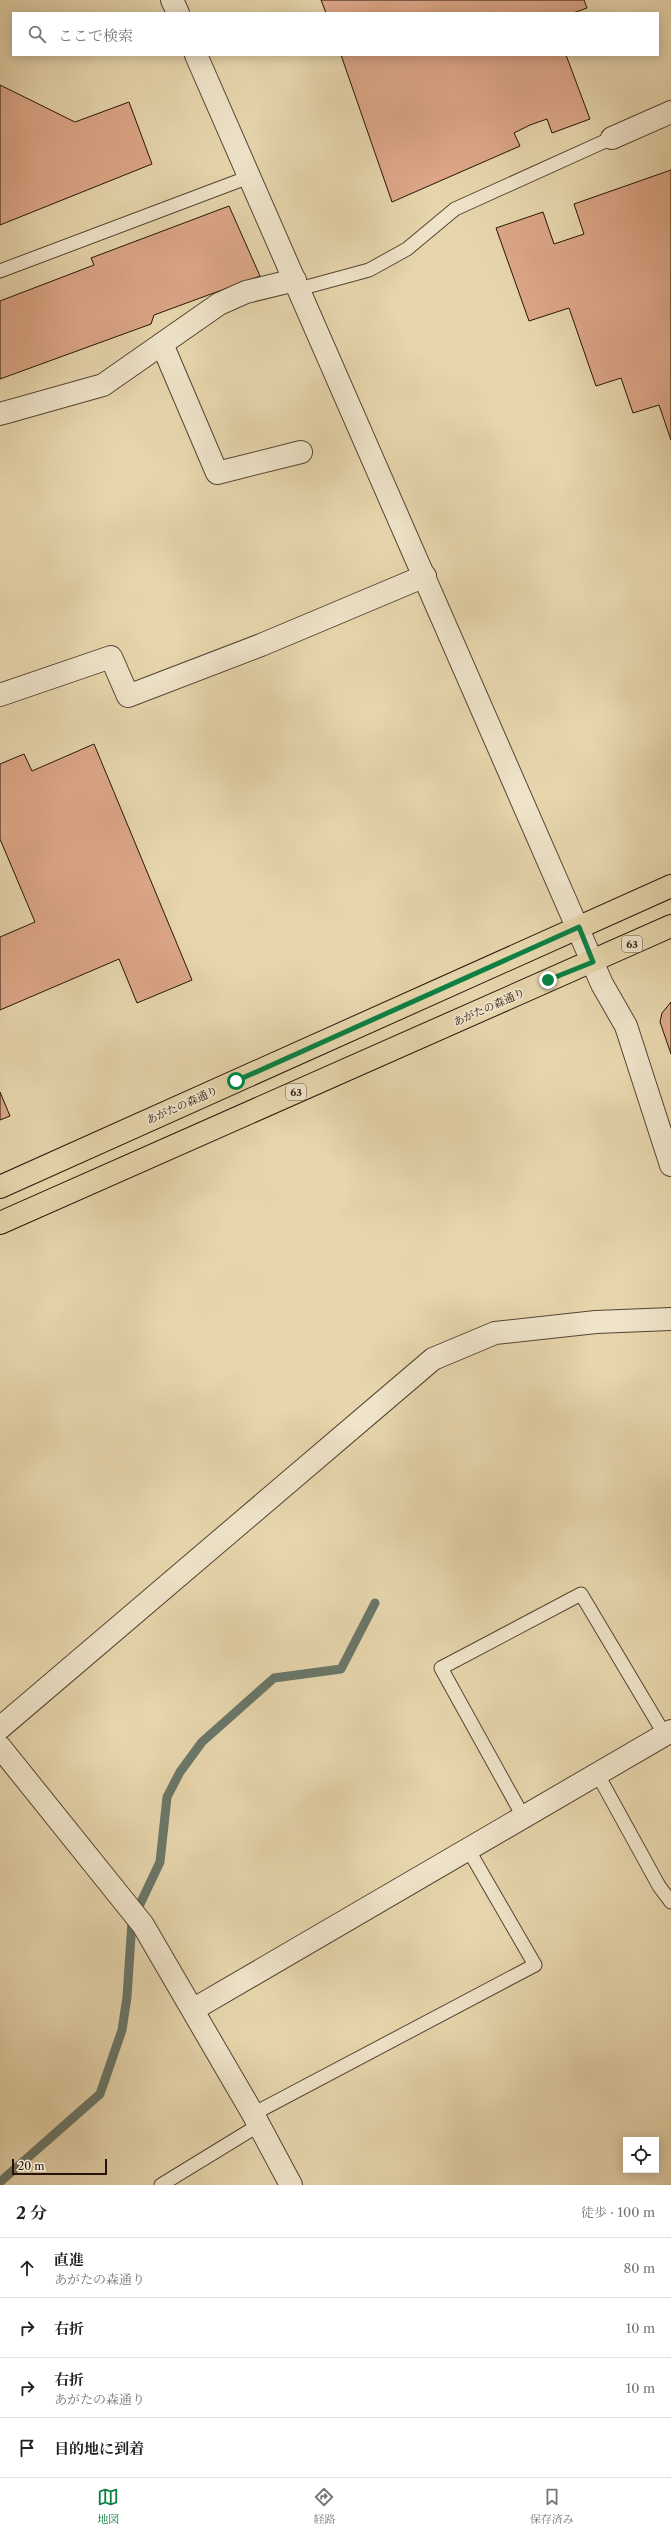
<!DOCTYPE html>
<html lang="ja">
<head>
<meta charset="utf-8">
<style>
  :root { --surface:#fff; --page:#f2f2f2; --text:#222; --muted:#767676; --line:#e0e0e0; --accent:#0b8043 }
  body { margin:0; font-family:"Libre Caslon Text","Noto Serif JP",serif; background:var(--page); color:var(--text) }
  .controls { position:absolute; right:12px; bottom:12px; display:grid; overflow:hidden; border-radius:0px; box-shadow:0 2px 10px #0003 }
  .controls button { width:36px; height:36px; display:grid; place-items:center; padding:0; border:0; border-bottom:1px solid var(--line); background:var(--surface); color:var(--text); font:20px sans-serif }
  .scale { position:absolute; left:12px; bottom:10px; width:95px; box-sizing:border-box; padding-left:4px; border:2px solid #26140a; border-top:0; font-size:11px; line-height:14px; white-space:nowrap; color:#26140a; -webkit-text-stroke:3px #efe4ca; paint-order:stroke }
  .stop { position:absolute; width:12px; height:12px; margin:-9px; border:3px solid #0b8043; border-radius:50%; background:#fff }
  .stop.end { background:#0b8043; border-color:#fff; box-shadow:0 1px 4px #0008 }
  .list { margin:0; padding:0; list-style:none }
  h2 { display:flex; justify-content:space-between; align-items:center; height:52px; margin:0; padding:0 16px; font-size:17px }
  h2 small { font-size:13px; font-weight:400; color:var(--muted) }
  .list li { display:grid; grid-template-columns:26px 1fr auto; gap:12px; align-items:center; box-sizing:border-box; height:60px; padding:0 16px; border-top:1px solid var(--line) }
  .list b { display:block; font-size:15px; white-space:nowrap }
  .list p { margin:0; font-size:13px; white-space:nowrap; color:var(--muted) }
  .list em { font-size:13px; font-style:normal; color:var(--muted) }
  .icon { flex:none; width:22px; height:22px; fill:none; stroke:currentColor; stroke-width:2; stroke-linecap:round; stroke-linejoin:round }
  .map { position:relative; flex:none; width:671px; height:2185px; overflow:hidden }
  .search { position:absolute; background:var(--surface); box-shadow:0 2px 10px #0003; left:12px; right:12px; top:12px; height:44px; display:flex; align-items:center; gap:10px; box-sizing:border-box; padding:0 14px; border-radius:0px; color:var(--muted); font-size:15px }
  .sheet { height:292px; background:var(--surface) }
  nav { display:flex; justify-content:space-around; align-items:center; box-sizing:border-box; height:56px; border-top:1px solid var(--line); background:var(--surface); font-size:11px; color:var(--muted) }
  nav a { display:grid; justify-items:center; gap:2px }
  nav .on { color:var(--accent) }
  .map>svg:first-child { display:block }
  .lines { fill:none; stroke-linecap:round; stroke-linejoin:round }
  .stream { stroke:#6a7769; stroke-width:9 }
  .building { fill:#dda788; stroke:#26140a }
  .service-casing { stroke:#564433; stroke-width:15 }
  .minor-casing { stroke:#564433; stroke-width:24 }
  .primary-casing { stroke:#26140a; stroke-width:24 }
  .service { stroke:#efe4ca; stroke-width:13 }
  .minor { stroke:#efe4ca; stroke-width:22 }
  .primary { stroke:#e7d6ad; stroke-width:22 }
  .route { stroke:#0b8043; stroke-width:5 }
  .labels { text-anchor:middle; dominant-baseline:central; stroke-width:4; stroke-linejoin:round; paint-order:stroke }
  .shield { fill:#efe4ca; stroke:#625244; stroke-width:1 }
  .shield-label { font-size:10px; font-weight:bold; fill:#26140a }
  .street-label { font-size:11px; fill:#26140a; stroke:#efe4ca }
</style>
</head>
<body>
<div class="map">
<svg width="671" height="2185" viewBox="0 0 671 2185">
  <rect width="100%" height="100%" fill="#e7d6ad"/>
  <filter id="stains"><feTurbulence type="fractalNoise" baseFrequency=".005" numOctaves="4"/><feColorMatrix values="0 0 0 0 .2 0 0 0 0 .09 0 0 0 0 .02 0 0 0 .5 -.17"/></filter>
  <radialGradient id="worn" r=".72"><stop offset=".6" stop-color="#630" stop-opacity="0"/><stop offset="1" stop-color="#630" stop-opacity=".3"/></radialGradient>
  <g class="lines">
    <path class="stream" d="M0 2182 100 2094 122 2030 127 1997 132 1921 160 1862 167 1797 180 1772 202 1742 274 1678 341 1669 375 1603"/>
  </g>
  <g class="building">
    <path d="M321 0H584L587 8 573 13H326Z"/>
    <path d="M341 55H566L590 119 552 133 547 119 530 125 514 133 520 146 392 202Z"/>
    <path d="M0 85 75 122 129 102 152 164 0 225Z"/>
    <path d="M671 170V440L659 405 633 413 621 378 596 386 569 308 529 321 496 228 543 212 554 244 584 234 574 204Z"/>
    <path d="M229 206 260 276 154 315 151 324 0 379V301L94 265 91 258Z"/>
    <path d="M94 744 192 980 137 1003 119 959 0 1010V937L35 922 0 839V764L24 754 32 771Z"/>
    <path d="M671 1002V1054L660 1022 662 1013Z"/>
    <path d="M0 1092 10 1116 0 1120Z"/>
  </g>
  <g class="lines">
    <g class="service-casing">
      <g id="service">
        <path d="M0 271 249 177"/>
        <path d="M299 289 369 270 407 249 455 209 612 138"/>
        <path d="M598 1775 659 1886 671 1902"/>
        <path d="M524 1818 441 1668 581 1594 665 1735"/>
        <path d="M253 2114 535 1965 468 1849"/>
        <path d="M161 2185 259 2125"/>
      </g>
    </g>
    <g class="minor-casing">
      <g id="minor">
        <path d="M172 0 178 13"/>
        <path d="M196 55 602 984 626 1026 671 1165"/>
        <path d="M612 138 671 112"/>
        <path d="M162 344 217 473 301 452"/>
        <path d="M0 414 103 385 219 304 246 292 295 280"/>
        <path d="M0 695 111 657 128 696 261 645 425 576"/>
        <path d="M0 1728 433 1359 495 1333 596 1322 671 1319"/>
        <path d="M0 1747 143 1925 253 2114 291 2185"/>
        <path d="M194 2009 671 1731"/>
      </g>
    </g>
    <g class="primary-casing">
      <g id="primary">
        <path d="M0 1187 671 886"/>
        <path d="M0 1223 671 926"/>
      </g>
    </g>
    <use href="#service" class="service"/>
    <use href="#minor" class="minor"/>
    <use href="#primary" class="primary"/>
  </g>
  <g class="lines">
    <path class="route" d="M236 1081 579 927 593 962 548 980"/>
  </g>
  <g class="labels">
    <g class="shield">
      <rect x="622" y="936" width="20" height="16" rx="3"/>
      <rect x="286" y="1084" width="20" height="16" rx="3"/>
    </g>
    <g class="shield-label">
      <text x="632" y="944">63</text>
      <text x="296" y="1092">63</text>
    </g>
    <g class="street-label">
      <text transform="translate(489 1007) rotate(-24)">あがたの森通り</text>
      <text transform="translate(182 1105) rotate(-24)">あがたの森通り</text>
    </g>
  </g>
  <rect width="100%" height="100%" filter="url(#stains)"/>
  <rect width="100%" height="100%" fill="url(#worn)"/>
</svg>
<div class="controls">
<button><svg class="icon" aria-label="locate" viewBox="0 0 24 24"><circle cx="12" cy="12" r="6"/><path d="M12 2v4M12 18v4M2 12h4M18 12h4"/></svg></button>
</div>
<div class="scale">20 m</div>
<div class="stop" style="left:236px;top:1081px"></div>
<div class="stop end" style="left:548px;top:980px"></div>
<div class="search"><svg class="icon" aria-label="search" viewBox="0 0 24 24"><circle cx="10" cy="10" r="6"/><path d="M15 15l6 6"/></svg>ここで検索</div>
</div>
<section class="sheet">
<h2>2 分<small>徒歩 · 100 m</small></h2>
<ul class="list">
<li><svg class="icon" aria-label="ahead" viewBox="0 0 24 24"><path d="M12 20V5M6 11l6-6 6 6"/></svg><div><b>直進</b><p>あがたの森通り</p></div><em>80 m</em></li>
<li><svg class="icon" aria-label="right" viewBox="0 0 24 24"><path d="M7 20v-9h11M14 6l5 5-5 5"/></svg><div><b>右折</b></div><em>10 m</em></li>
<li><svg class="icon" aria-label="right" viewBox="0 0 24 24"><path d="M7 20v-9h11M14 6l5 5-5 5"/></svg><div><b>右折</b><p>あがたの森通り</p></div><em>10 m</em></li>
<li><svg class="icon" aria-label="arrive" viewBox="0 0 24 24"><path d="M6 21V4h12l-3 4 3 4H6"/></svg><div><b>目的地に到着</b></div></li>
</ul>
</section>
<nav>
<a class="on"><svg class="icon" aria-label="map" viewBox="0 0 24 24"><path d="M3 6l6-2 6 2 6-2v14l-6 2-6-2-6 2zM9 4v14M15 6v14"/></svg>地図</a>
<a><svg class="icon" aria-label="directions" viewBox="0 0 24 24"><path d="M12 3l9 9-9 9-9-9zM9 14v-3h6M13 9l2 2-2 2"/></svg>経路</a>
<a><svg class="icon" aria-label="saved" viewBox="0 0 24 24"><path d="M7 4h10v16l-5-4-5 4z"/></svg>保存済み</a>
</nav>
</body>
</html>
